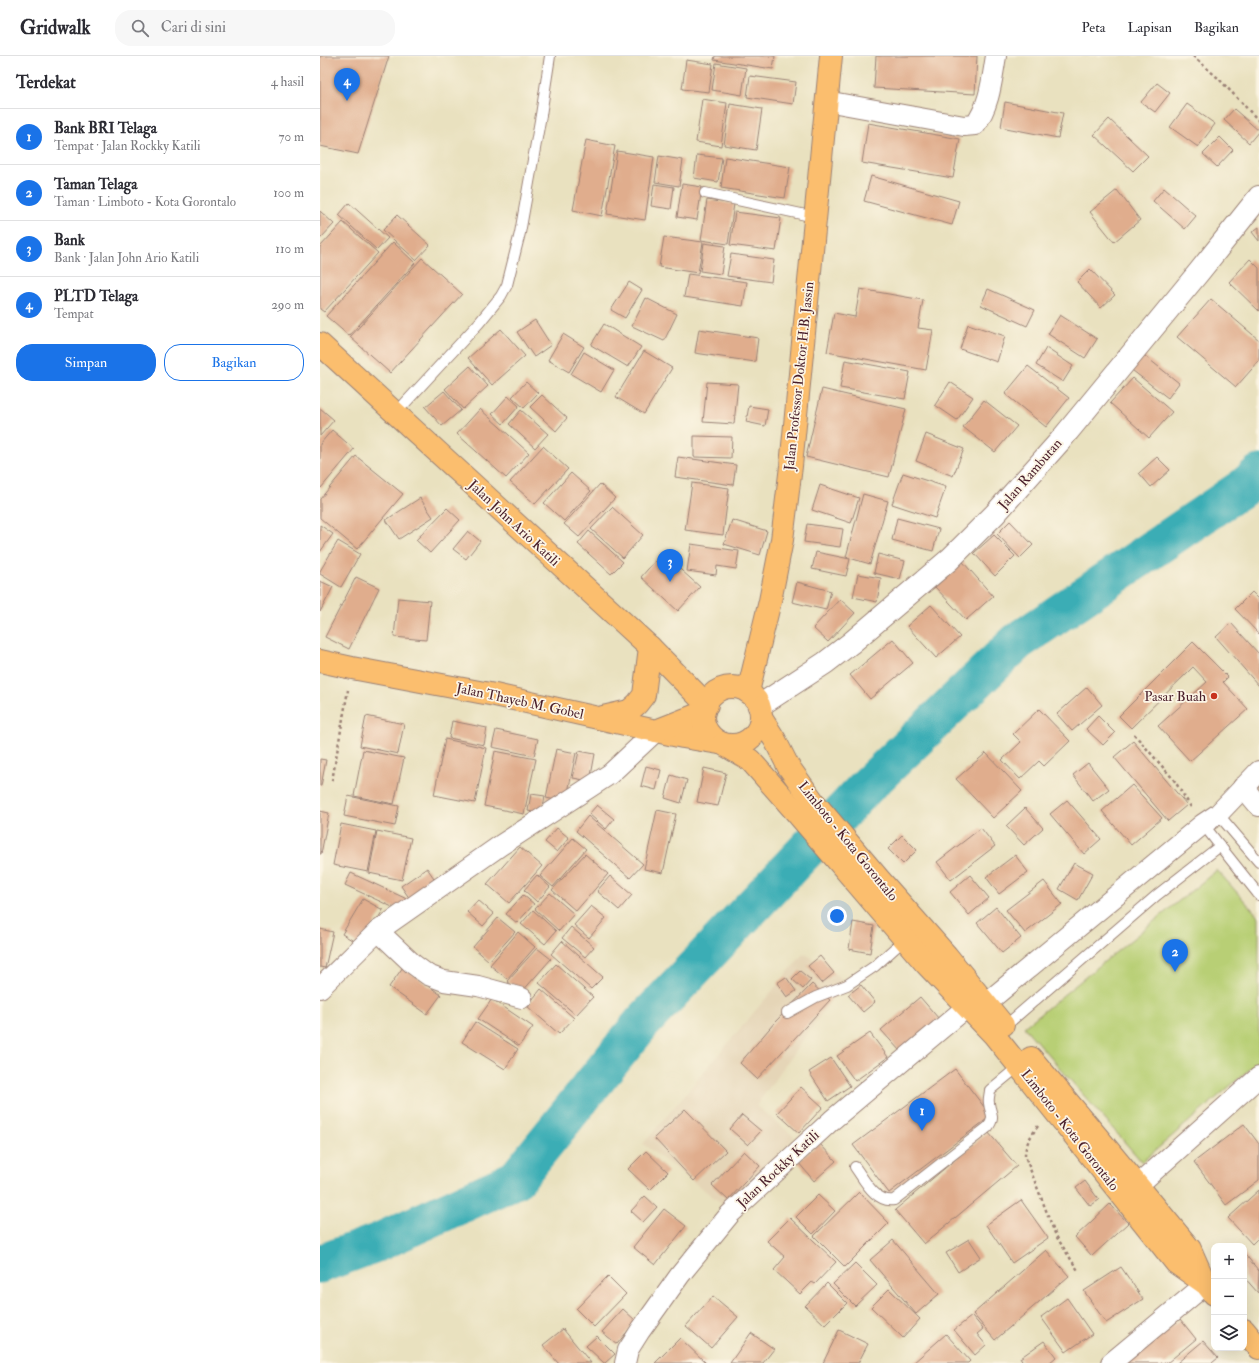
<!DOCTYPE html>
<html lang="id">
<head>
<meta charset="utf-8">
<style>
  :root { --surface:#fff; --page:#f7f7f7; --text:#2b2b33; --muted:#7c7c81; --line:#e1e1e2; --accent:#1a73e8 }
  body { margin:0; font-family:"IM FELL Double Pica",serif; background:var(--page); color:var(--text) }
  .controls { position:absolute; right:12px; bottom:12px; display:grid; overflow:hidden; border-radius:8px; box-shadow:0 4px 16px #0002 }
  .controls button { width:36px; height:36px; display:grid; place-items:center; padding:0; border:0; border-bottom:1px solid var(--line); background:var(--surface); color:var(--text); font:20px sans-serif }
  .you { position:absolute; left:517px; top:860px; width:14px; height:14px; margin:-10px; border:3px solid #fff; border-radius:50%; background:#1a73e8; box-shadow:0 0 0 6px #1a73e833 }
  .badge { display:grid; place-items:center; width:26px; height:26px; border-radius:50%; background:var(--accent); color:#fff; font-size:13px; font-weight:700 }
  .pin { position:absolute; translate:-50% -33px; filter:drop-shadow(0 1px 2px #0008) }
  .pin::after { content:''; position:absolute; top:21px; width:14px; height:12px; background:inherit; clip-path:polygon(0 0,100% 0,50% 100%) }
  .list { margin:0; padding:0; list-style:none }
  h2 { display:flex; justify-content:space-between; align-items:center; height:52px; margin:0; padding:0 16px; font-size:17px }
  h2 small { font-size:13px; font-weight:400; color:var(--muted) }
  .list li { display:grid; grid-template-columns:26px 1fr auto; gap:12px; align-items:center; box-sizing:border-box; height:56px; padding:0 16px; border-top:1px solid var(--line) }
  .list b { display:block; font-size:15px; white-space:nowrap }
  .list p { margin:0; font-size:13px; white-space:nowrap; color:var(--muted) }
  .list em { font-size:13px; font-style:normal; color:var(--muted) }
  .actions { display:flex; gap:8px; padding:12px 16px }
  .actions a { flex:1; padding:9px 0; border:1px solid var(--accent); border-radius:16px; text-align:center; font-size:14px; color:var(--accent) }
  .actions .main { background:var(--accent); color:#fff }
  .icon { flex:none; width:22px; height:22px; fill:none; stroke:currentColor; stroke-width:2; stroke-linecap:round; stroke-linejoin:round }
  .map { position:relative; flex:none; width:939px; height:1307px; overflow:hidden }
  header { display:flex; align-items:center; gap:24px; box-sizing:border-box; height:56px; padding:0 20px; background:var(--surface); border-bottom:1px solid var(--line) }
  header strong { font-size:19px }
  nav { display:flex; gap:22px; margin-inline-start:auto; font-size:14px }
  .search { width:280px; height:36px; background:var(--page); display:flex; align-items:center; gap:10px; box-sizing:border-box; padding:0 14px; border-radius:16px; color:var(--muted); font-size:15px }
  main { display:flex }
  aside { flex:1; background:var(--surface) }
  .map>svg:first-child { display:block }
  .built { fill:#e5d5b7 }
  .green { fill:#b8cf74; stroke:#817750 }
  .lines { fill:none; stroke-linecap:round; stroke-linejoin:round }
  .river { stroke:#3badb5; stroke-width:39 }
  .building { fill:#e0ad8d }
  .service-casing { stroke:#9a8075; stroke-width:12 }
  .minor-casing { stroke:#9a8075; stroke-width:22 }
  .tertiary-casing { stroke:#9a8075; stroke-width:24 }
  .primary-casing { stroke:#9a8075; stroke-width:24 }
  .trunk-casing { stroke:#9a8075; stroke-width:24 }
  .path { stroke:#9a8075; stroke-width:2.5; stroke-dasharray:3 3; stroke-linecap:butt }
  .service { stroke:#fff; stroke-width:10 }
  .minor { stroke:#fff; stroke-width:20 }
  .tertiary { stroke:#fff; stroke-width:22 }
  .primary { stroke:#fbbe6e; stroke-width:22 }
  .trunk { stroke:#fbbe6e; stroke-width:22 }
  .poi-dot { fill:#c8321e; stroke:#fcf5e5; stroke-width:1.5 }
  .labels { text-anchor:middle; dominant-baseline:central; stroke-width:3.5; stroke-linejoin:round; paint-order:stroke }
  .street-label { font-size:14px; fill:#4a1f2b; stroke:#fcf5e5 }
  .poi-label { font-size:14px; fill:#4a1f2b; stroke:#fcf5e5; text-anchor:end }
</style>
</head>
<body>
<header>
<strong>Gridwalk</strong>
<div class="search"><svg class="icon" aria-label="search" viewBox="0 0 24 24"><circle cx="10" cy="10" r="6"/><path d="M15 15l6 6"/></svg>Cari di sini</div>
<nav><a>Peta</a><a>Lapisan</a><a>Bagikan</a></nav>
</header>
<main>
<aside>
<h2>Terdekat<small>4 hasil</small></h2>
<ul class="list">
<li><span class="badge">1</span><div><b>Bank BRI Telaga</b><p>Tempat · Jalan Rockky Katili</p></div><em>70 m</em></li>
<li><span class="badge">2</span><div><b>Taman Telaga</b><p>Taman · Limboto - Kota Gorontalo</p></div><em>100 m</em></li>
<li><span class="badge">3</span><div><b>Bank</b><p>Bank · Jalan John Ario Katili</p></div><em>110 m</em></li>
<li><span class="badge">4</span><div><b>PLTD Telaga</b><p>Tempat</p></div><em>290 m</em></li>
</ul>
<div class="actions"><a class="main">Simpan</a><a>Bagikan</a></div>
</aside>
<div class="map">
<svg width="939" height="1307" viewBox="0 0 939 1307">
  <rect width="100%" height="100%" fill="#fcf5e5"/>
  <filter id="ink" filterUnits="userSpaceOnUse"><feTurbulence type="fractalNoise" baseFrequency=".025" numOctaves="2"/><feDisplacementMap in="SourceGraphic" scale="8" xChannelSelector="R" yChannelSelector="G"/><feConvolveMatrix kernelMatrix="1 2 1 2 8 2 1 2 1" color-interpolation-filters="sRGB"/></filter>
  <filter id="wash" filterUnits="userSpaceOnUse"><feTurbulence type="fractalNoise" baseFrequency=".012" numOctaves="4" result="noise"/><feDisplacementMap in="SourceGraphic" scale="16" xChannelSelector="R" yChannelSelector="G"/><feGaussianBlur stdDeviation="0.9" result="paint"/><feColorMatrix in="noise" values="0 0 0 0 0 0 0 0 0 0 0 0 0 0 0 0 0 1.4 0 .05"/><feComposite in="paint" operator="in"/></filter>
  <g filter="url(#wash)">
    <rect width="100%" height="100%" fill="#e9e1bf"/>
    <path class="built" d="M484 897 525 925 436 1050 475 1081 408 1152 323 1088Z"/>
    <path class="green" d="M897 814 939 861V1005L822 1106 704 971Z"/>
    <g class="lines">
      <path class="river" d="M0 1208 59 1186 196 1123 321 968 545 732 697 586 924 431 939 418"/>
    </g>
    <g id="blocks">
      <g class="building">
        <path d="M0 0H69L38 98 0 90Z"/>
        <path d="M395 0H455L453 13 394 4Z"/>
        <path d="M556 0H657L655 38 554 32Z"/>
        <path d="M366 4 393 8 389 36 362 33Z"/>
        <path d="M396 7 426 12 422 39 392 34Z"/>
        <path d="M430 20 476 26 473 48 427 41Z"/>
        <path d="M837 27 850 37 835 56 821 46Z"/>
        <path d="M382 43 407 47 401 90 376 86Z"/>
        <path d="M685 46 743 57 738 82 681 71Z"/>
        <path d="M410 48 442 53 436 94 404 89Z"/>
        <path d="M867 48 895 68 878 91 850 71Z"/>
        <path d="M914 53 939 75 929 87 904 64Z"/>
        <path d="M789 63 828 100 813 115 774 79Z"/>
        <path d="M548 67 640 83 633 122 542 107Z"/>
        <path d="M900 81 913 94 897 111 883 98Z"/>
        <path d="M266 84 295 90 282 160 253 154Z"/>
        <path d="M297 95 334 101 325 164 287 158Z"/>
        <path d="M377 99 402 102 398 126 374 122Z"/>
        <path d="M339 100 363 104 359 130 335 126Z"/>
        <path d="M405 101 470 111 465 142 401 132Z"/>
        <path d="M551 120 639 145 632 169 544 145Z"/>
        <path d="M334 128 354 131 351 153 331 150Z"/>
        <path d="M362 128 382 131 377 164 357 161Z"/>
        <path d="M844 132 876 160 865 173 833 145Z"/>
        <path d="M797 134 820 164 794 186 770 156Z"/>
        <path d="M387 144 414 148 408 188 381 184Z"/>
        <path d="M29 147 68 182 57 194 19 159Z"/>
        <path d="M0 155 14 168 0 183Z"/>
        <path d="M415 156 461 162 456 195 410 189Z"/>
        <path d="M77 159 110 189 96 204 63 174Z"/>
        <path d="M23 166 58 197 4 256 0 253V191Z"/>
        <path d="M939 171V185L932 176Z"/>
        <path d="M344 181 383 186 378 217 339 211Z"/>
        <path d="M73 186 95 207 29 280 6 260Z"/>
        <path d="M384 187 405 190 401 218 380 215Z"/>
        <path d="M411 198 454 204 451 226 407 220Z"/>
        <path d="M102 202 142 238 70 317 30 281Z"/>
        <path d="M930 203 939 212V255L909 226Z"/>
        <path d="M770 213 795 239 781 252 757 226Z"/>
        <path d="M368 218 427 226 423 250 364 241Z"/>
        <path d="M309 226 322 234 305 262 291 254Z"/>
        <path d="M540 233 603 244 598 272 613 274 606 314 507 296 514 257 535 261Z"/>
        <path d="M668 233 715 254 707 270 661 249Z"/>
        <path d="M326 242 357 258 344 285 312 270Z"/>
        <path d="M891 243 939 284V305L916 331 857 281Z"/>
        <path d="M740 259 777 283 765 302 728 278Z"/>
        <path d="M215 264 231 289 214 301 197 276Z"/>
        <path d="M284 268 321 291 308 311 271 289Z"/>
        <path d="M648 268 685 280 677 306 640 293Z"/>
        <path d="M181 273 205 300 172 329 148 302Z"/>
        <path d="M379 273 438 282 435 306 375 297Z"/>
        <path d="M243 278 264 291 249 316 228 304Z"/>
        <path d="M726 292 753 310 743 326 716 309Z"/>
        <path d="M324 295 352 312 324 358 296 341Z"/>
        <path d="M264 296 294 314 281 336 251 318Z"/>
        <path d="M820 296 859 327 848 342 808 311Z"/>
        <path d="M525 304 590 316 585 343 520 332Z"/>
        <path d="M150 310 168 330 143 353 125 333Z"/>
        <path d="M708 310 749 342 726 371 685 338Z"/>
        <path d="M813 322 852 356 829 382 790 347Z"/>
        <path d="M206 326 218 337 204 352 192 341Z"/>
        <path d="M387 326 418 328 414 368 383 366Z"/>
        <path d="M630 326 653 341 637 364 615 349Z"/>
        <path d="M502 333 586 353 569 421 486 401Z"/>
        <path d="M124 335 141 354 122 370 105 351Z"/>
        <path d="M222 339 247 362 236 375 210 351Z"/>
        <path d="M188 340 199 350 183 368 172 358Z"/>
        <path d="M664 344 697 370 675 396 643 371Z"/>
        <path d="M429 350 448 353 445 370 426 366Z"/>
        <path d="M0 352 14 364 0 380Z"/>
        <path d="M160 353 209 397 186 422 137 378Z"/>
        <path d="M201 354 228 378 215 392 189 368Z"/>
        <path d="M12 374 34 393 1 432 0 431V388Z"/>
        <path d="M606 378 644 393 633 420 596 405Z"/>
        <path d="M374 380 412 381 411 402 374 401Z"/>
        <path d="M223 390 248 413 215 448 190 426Z"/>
        <path d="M36 400 83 438 37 493 0 462V443Z"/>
        <path d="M358 401 416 409 413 429 355 421Z"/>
        <path d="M837 401 850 414 831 431 819 417Z"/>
        <path d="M251 417 271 435 244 465 224 447Z"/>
        <path d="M583 417 626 431 615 462 572 448Z"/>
        <path d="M372 427 409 432 403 479 365 474Z"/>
        <path d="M280 428 295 442 259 481 244 468Z"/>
        <path d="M500 429 539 442 531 467 492 454Z"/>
        <path d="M543 438 568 445 550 508 526 501Z"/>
        <path d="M100 442 113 461 79 483 66 464Z"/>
        <path d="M292 451 323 479 303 502 271 473Z"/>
        <path d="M127 452 140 464 110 497 96 484Z"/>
        <path d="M577 462 619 473 613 495 572 484Z"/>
        <path d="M412 464 447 475 440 499 404 488Z"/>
        <path d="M690 465 713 489 700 502 677 478Z"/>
        <path d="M487 468 523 473 520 491 484 486Z"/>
        <path d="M0 469 13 478 0 496Z"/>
        <path d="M148 475 160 485 146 503 133 493Z"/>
        <path d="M269 475 303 506 291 518 258 488Z"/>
        <path d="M674 479 695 500 675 520 654 497Z"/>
        <path d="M18 485 40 498 21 531 0 518V515Z"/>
        <path d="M371 488 419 495 416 513 397 510 396 519 367 515Z"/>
        <path d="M496 496 530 503 526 520 492 513Z"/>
        <path d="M342 497 380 531 358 555 321 521Z"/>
        <path d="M558 498 585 505 580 523 554 517Z"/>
        <path d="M643 506 673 540 646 564 615 531Z"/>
        <path d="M538 518 561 522 557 546 533 541Z"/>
        <path d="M36 521 59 532 29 593 5 581Z"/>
        <path d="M0 525 13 531 0 556Z"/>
        <path d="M477 526 511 535 506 554 472 546Z"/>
        <path d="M932 536 939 543V578L915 553Z"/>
        <path d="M78 542 110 545 106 584 74 581Z"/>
        <path d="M520 543 535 557 508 586 493 572Z"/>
        <path d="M611 549 640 581 616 602 587 570Z"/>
        <path d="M911 567 939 598V630L896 581Z"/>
        <path d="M573 583 593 607 550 643 530 619Z"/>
        <path d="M873 586 908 621 903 626 928 653 870 705 838 670 887 626 873 611 811 672 799 660Z"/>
        <path d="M767 631 782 649 752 675 737 658Z"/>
        <path d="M719 653 750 685 724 710 719 705 700 723 682 704 701 686 693 678Z"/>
        <path d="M46 660 84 668 78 698 40 690Z"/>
        <path d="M778 660 795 677 783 689 766 673Z"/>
        <path d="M132 665 167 672 164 689 129 682Z"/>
        <path d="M176 674 218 683 214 700 172 691Z"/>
        <path d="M125 683 166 692 155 747 114 739Z"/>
        <path d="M813 685 867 749 848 765 794 701Z"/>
        <path d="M236 693 256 697 246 746 226 742Z"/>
        <path d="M43 694 84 702 74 748 34 740Z"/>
        <path d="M175 695 216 703 204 758 164 750Z"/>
        <path d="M259 695 275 698 270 725 253 722Z"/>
        <path d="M666 697 702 735 673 762 636 723Z"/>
        <path d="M0 703 6 704 1 730H0Z"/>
        <path d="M768 707 789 733 773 745 753 719Z"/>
        <path d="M326 710 341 714 336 734 321 730Z"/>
        <path d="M384 712 406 717 398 750 377 746Z"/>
        <path d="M351 719 367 724 361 747 345 742Z"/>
        <path d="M812 729 842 762 811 789 782 755Z"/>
        <path d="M211 738 225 740 222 758 208 755Z"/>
        <path d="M28 740 79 750 75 770 24 760Z"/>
        <path d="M747 744 781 783 764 798 730 758Z"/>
        <path d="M277 749 294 763 286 773 269 758Z"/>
        <path d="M705 752 723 772 704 789 686 770Z"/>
        <path d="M337 754 356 758 343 817 324 813Z"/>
        <path d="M0 755 9 757 1 798H0Z"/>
        <path d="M268 760 323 808 310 822 256 775Z"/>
        <path d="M21 768 56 775 48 816 13 809Z"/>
        <path d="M237 772 249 782 237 796 225 786Z"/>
        <path d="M661 772 675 790 631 824 617 806Z"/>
        <path d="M57 775 91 782 82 824 49 817Z"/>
        <path d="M582 779 597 794 583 808 568 793Z"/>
        <path d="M253 782 266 793 233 831 220 820Z"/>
        <path d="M200 791 222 810 189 847 167 828Z"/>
        <path d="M265 798 288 818 256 855 232 834Z"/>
        <path d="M695 799 708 816 679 838 666 821Z"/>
        <path d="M754 807 773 817 758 844 739 833Z"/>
        <path d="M107 812 118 828 92 846 81 830Z"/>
        <path d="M31 817 89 844 83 856 25 829Z"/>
        <path d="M217 819 230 831 217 846 204 834Z"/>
        <path d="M650 819 669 842 649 859 630 836Z"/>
        <path d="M290 820 312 839 299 854 277 835Z"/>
        <path d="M724 825 742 848 705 877 686 854Z"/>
        <path d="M230 837 254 858 239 875 215 853Z"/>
        <path d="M203 839 214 848 197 867 186 858Z"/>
        <path d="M43 843 63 854 42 890 22 878Z"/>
        <path d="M158 844 174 858 163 870 147 856Z"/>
        <path d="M271 850 286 862 269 882 254 869Z"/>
        <path d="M676 851 701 882 682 897 657 867Z"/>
        <path d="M213 854 236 875 225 888 201 868Z"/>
        <path d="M178 862 195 876 169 905 153 891Z"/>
        <path d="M533 866 554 870 550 897 529 893Z"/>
        <path d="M251 871 274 891 265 901 242 882Z"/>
        <path d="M0 873 13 876 5 912 0 911Z"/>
        <path d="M198 876 215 891 187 923 170 909Z"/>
        <path d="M242 885 283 921 271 933 231 898Z"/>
        <path d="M217 892 231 903 201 937 187 925Z"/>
        <path d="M500 900 514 917 502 927 488 910Z"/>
        <path d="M236 908 273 941 256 959 219 927Z"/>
        <path d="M83 911 121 939 107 958 69 931Z"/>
        <path d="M480 915 491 924 483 933 472 923Z"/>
        <path d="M466 921 476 935 467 941 457 927Z"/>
        <path d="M492 928 510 944 437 1023 420 1007 455 966Z"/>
        <path d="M541 929 555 946 543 956 528 939Z"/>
        <path d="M221 933 254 962 239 978 207 950Z"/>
        <path d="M600 941 619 963 580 995 561 974Z"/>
        <path d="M172 943 213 971 199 990 158 963Z"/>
        <path d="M155 966 198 993 185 1013 142 986Z"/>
        <path d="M550 977 568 1001 535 1025 517 1000Z"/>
        <path d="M511 1002 530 1030 508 1045 489 1016Z"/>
        <path d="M635 1013 671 1060 569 1137 533 1089Z"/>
        <path d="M481 1031 503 1051 479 1077 457 1057Z"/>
        <path d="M365 1053 406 1095 374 1125 334 1082Z"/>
        <path d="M422 1059 441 1075 428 1089 410 1073Z"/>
        <path d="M924 1068 939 1088V1124L906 1149 874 1106Z"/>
        <path d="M668 1076 697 1110 604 1188 575 1154Z"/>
        <path d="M499 1087 516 1105 494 1125 478 1106Z"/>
        <path d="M326 1095 348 1116 330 1134 308 1113Z"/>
        <path d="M424 1095 440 1110 408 1144 392 1129Z"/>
        <path d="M765 1125 779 1144 770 1150 756 1132Z"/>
        <path d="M939 1134V1181L932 1188 908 1162Z"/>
        <path d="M539 1136 569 1167 525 1211 494 1180Z"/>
        <path d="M498 1139 515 1155 493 1178 476 1161Z"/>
        <path d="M325 1140 337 1151 323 1166 311 1155Z"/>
        <path d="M701 1144 728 1182 692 1207 666 1169Z"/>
        <path d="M790 1148 808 1167 772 1200 755 1181Z"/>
        <path d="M344 1153 366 1170 335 1209 313 1191Z"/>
        <path d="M470 1162 516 1206 495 1228 492 1226 480 1238 454 1214 465 1201 447 1185Z"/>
        <path d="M649 1183 661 1201 638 1216 626 1197Z"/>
        <path d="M573 1184 619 1238 596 1258 550 1204Z"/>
        <path d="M726 1194 749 1220 675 1284 653 1258Z"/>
        <path d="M924 1197 939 1215 938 1237 924 1221Z"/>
        <path d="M535 1207 557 1229 535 1250 513 1228Z"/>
        <path d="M801 1211 823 1243 786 1267 764 1235Z"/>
        <path d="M288 1220 306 1238 274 1271 256 1253Z"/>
        <path d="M507 1227 527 1247 505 1269 485 1250Z"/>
        <path d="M569 1233 600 1263 583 1282 551 1251Z"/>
        <path d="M393 1240 418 1261 391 1292 366 1270Z"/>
        <path d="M747 1242 772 1278 746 1296 721 1261Z"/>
        <path d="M303 1253 316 1265 297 1288 282 1276Z"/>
        <path d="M652 1260 663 1273 657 1278 666 1289 655 1299 634 1274Z"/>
        <path d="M860 1263 876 1283 847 1307H807Z"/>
        <path d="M243 1273 271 1307H238L223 1289Z"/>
        <path d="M519 1274 548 1288 538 1307H503Z"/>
        <path d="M431 1277 454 1293 443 1307H410Z"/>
        <path d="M626 1278 650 1305 648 1307H593Z"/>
        <path d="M277 1280 295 1298 285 1307H284L266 1290Z"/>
        <path d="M360 1282 386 1307H335Z"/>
        <path d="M724 1285 736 1301 729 1307H703L700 1302Z"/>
        <path d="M883 1285 898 1302 892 1307H857Z"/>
      </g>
    </g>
  </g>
  <g filter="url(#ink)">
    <use href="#blocks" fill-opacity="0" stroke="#9a8075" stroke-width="1"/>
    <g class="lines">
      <g class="service-casing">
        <g id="service">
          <path d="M385 137 495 161"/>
          <path d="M75 358 159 267 181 240 187 229 200 177 221 59 230 0"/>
          <path d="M898 758 939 806"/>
          <path d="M883 768 900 790 939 839"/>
          <path d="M467 957 496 941 527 929 555 910 585 883"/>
          <path d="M684 971 837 839 900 790"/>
          <path d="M535 1111C544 1123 555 1147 574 1144L668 1071C676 1060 670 1058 669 1047 668 1042 670 1038 670 1034L699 1010"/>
        </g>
      </g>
      <g class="minor-casing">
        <g id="minor">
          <path d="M506 45 644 70 655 69C670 49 672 23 676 0"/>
          <path d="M923 731 939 750"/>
          <path d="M0 932 58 875"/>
          <path d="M202 942 158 930 124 925 108 919 93 908 58 875 181 789 290 718 336 675"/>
          <path d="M665 948 883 768 898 758 939 715"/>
          <path d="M817 1130 939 1021"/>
          <path d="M305 1307 308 1294 320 1275 360 1219 410 1158 512 1064 647 951"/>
          <path d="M791 1307 886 1228"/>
        </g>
      </g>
      <g class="tertiary-casing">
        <path id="tertiary" d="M439 650 505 607 531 587 630 503 675 458 740 385 879 216 939 141"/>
      </g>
      <g class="primary-casing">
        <g id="primary">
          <path d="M0 288 330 591 387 649"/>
          <path d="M0 605 32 612 175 639 363 681 399 687"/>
          <path d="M283 661 309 655 317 648 324 639 330 591"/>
          <path d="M336 675 384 656"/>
        </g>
      </g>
      <g class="trunk-casing">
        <g id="trunk">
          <circle cx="412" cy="660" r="29"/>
          <path d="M428 636 450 545 462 484 471 410 511 0"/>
          <path d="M441 662 455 684 468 710 493 745 559 823 627 900 683 969"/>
          <path d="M403 688 430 704 475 755 606 908 674 979 856 1207 886 1228 894 1238"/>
          <path d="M711 1002 780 1084 870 1193 885 1227"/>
          <path d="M924 1274 939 1292"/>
        </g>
      </g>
      <g class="path">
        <path d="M873 0 898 22 939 65"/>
        <path d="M814 678 854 724 871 751"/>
        <path d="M12 725 28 634"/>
        <path d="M718 1070C711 1080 705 1088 705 1100L736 1180 759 1216"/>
      </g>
      <use href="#service" class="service"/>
      <use href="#minor" class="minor"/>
      <use href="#tertiary" class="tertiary"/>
      <use href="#primary" class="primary"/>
      <use href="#trunk" class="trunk"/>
    </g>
  </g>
  <circle class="poi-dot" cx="894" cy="640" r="4"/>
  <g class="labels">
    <g class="street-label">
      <text transform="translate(479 320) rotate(-84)">Jalan Professor Doktor H.B. Jassin</text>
      <text transform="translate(710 418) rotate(-49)">Jalan Rambutan</text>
      <text transform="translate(194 467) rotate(43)">Jalan John Ario Katili</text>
      <text transform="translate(200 645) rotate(12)">Jalan Thayeb M. Gobel</text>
      <text transform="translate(528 785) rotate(51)">Limboto - Kota Gorontalo</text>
      <text transform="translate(750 1074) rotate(52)">Limboto - Kota Gorontalo</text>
      <text transform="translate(458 1113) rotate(-43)">Jalan Rockky Katili</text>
    </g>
    <g class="poi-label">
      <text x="886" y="640">Pasar Buah</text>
    </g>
  </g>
</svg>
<div class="controls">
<button>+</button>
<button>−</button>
<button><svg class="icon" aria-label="layers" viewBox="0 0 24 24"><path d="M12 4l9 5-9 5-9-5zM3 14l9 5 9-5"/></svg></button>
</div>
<div class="you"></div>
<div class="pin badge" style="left:602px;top:1075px">1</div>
<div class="pin badge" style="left:855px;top:916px">2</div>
<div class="pin badge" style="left:350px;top:526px">3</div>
<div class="pin badge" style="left:27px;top:45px">4</div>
</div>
</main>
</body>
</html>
